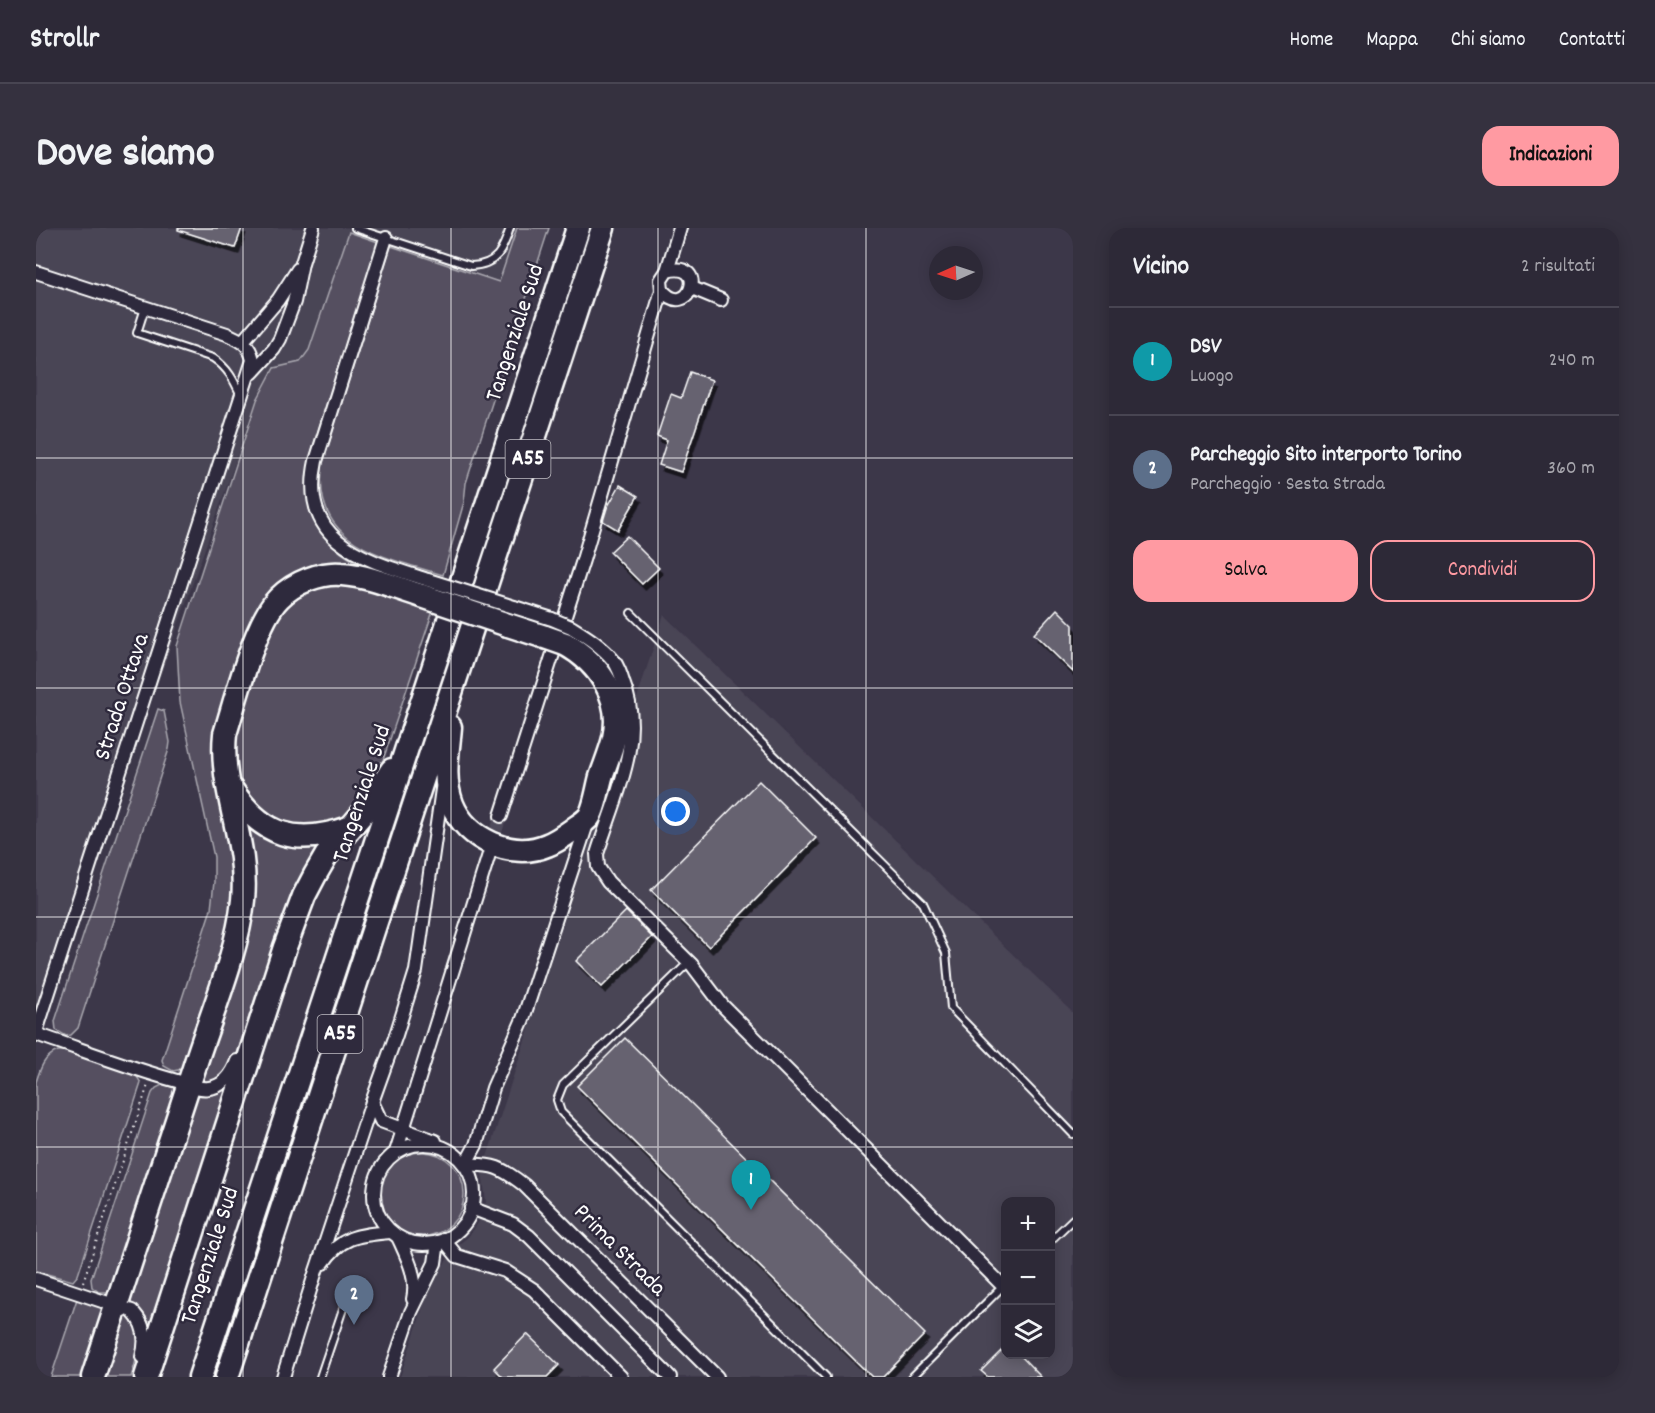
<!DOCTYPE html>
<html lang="it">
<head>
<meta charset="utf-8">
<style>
  :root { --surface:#2d2937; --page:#35313f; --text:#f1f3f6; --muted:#a7a6ad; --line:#484552; --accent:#ff9aa2 }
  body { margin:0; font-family:Dekko,sans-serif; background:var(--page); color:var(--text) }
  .controls { position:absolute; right:18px; bottom:18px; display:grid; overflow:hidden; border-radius:12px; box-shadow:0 3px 15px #0003 }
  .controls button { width:54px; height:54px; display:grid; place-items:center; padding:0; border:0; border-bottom:2px solid var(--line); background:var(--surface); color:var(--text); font:30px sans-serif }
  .compass { position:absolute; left:893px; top:18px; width:54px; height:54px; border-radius:50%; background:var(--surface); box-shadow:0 3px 15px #0003; rotate:267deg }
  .you { position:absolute; left:640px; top:584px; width:21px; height:21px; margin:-15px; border:4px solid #fff; border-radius:50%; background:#1a73e8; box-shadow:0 0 0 9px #1a73e833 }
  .badge { display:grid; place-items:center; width:39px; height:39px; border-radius:50%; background:var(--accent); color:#fff; font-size:20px; font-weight:700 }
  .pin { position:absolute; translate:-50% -50px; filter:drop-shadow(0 2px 3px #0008) }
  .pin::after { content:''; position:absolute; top:32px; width:21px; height:18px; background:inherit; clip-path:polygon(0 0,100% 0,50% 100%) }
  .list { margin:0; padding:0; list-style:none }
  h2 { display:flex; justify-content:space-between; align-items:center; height:78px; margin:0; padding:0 24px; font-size:26px }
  h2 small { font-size:20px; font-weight:400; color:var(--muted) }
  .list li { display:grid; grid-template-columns:39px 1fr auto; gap:18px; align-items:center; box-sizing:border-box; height:108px; padding:0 24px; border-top:2px solid var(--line) }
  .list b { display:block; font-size:22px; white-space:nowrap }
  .list p { margin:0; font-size:20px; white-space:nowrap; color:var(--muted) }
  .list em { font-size:20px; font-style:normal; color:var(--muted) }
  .actions { display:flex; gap:12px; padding:18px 24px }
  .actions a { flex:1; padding:14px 0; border:2px solid var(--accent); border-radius:18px; text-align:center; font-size:21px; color:var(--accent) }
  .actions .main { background:var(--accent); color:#111 }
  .icon { flex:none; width:33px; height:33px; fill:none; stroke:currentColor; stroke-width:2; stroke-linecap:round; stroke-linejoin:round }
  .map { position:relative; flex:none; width:1037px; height:1149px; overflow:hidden; border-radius:18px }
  header { display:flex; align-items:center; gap:36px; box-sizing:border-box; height:84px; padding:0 30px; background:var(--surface); border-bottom:2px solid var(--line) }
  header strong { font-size:28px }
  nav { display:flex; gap:33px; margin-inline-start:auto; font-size:21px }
  .intro { display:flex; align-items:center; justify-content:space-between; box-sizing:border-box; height:144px; padding:0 36px }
  h1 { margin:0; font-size:42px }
  .button { padding:15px 27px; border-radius:18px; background:var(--accent); color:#111; font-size:21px; font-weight:700 }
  main { display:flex; gap:36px; padding:0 36px }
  aside { flex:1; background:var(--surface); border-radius:18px; box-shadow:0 3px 15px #0003 }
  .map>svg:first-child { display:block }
  .built { fill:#494455; fill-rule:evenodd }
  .green { fill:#555060; stroke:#aaa8b0; stroke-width:1.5 }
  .building { fill:#666270; stroke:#fff; stroke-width:1.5; filter:url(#shadow) }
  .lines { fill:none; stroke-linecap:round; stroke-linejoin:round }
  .street-tunnel { stroke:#504b5b; stroke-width:12; stroke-dasharray:12 6; stroke-linecap:butt }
  .lane-casing { stroke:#fff; stroke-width:10 }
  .street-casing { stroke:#fff; stroke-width:16 }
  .highway-casing { stroke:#fff; stroke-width:27 }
  .path { stroke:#fff; stroke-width:2; stroke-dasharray:1.5 4.5; stroke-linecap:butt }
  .lane { stroke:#2f2a3d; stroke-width:6 }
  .street { stroke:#2f2a3d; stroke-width:12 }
  .highway { stroke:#2f2a3d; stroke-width:22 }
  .street-bridge-casing { stroke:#fff; stroke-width:16; stroke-linecap:butt }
  .highway-bridge-casing { stroke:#fff; stroke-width:27; stroke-linecap:butt }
  .street-bridge { stroke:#2f2a3d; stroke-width:12 }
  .highway-bridge { stroke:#2f2a3d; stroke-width:22 }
  .grid { fill:none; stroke:#fff; stroke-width:1.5; stroke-opacity:0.55 }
  .labels { text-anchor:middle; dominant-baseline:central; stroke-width:5; stroke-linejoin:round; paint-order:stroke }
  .shield { fill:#2f2a3d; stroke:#c1bfc5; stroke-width:1.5 }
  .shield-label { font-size:22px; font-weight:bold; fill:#fff }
  .street-label { font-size:24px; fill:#fff; stroke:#2f2a3d }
</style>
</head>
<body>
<header>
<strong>Strollr</strong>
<nav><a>Home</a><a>Mappa</a><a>Chi siamo</a><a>Contatti</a></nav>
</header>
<div class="intro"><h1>Dove siamo</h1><a class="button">Indicazioni</a></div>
<main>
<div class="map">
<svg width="1037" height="1149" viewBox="0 0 1037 1149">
  <defs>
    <filter id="shadow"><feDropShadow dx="3.5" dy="6" stdDeviation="0" flood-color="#0009"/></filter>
  </defs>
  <rect width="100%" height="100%" fill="#3c3749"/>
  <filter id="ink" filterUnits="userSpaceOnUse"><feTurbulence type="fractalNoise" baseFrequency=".0167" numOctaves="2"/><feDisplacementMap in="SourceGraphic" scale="12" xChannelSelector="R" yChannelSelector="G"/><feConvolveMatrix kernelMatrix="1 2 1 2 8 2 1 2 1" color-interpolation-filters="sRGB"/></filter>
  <g filter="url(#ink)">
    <g class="built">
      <path d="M0 0H481L464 55 313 4 273 122 264 134 238 140 221 172 0 802Z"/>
      <path d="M628 387 1037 785V1149H364L399 1043 409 1035 418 1020 432 1009 442 995 450 974 446 944ZM969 974H1014V1126H969Z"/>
    </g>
    <g class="green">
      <path d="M481 0H513L430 255 428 274 407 347C346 328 273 316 287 234L355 18 463 54Z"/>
      <path d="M313 4 342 14 277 219C262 273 278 316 330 339L260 349 183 503 192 591 199 683 147 841 137 843 128 838 126 832 175 681 178 654V629L144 474 141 418 221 172 238 140 264 134 273 122Z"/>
      <path d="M303 353 398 380 340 553 317 585 289 601 239 595 205 564 193 517 232 398 258 367Z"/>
      <path d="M122 481 128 483 134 514 133 521 42 800 35 807 30 808 20 802 19 793Z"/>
      <path d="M204 587 282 616 223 758 198 835C189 848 177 857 160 852L206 714Z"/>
      <path d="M22 823H28L95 845 100 847 105 855 42 1047 37 1053 0 1043V854C4 841 8 828 22 823Z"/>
      <path d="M128 856 138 860 141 867 74 1064H63L56 1059 55 1051 116 865 120 860Z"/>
      <path d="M193 858 115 1102C112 1087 103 1078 89 1072L157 865C171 869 181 867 193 858Z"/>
      <circle cx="386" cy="966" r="42"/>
      <path d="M41 1071 72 1081 50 1149H15Z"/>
      <path d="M85 1085C113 1095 102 1128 95 1149H64Z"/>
    </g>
    <g class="building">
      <path d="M142 0H206L199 20 142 2Z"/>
      <path d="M654 144 676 152 645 244 623 237 631 212 621 208 635 166 645 170Z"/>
      <path d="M584 257 602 268 582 302 567 293 571 280Z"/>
      <path d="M591 308 623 340 606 356 574 324Z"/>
      <path d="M1021 381 1037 397V444L998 406Z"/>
      <path d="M723 553 780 610 673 719 615 662Z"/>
      <path d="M590 683 616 709 566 759 540 733Z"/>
      <path d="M589 810 889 1106 847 1149H836L541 858Z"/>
      <path d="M491 1106 523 1137 511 1149H467L458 1140Z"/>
      <path d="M969 1119V1126H983L1005 1149H952L945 1143Z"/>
    </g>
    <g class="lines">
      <path class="street-tunnel" d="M455 619 465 588"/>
      <g class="lane-casing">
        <g id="lane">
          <path d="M319 0 435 38C461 37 467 22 474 0"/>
          <path d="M109 80 101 105 177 130C192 140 198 152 205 168"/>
          <path d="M595 385 887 675 910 725 915 780 1037 906"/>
          <path d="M653 734 527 857 521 872 525 884 790 1149"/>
          <path d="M1014 1013 1037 991"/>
          <path d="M284 1149 311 1069"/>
          <path d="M876 1149 967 1058"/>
        </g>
      </g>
      <g class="street-casing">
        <g id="street">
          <path d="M350 10 280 233C262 316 331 332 392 352"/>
          <path d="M631 43 644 0"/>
          <path d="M0 44 191 106C206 113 213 115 217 132L0 804"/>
          <path d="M656 60 685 72"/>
          <path d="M207 113 242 72 262 41"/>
          <path d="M216 145 238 121 244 111 258 74 266 35 277 0"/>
          <path d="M478 379 516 391"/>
          <path d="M535 399C551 409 566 418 578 433 582 439 585 447 587 454 610 511 578 571 561 626L562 639 572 654 656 737 687 778 967 1058"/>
          <path d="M465 588 547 332 626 62 625 52 631 43C674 31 653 94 626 62"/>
          <path d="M0 806C47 822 93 840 141 853 151 856 163 862 173 860 188 858 196 847 201 833"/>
          <path d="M336 874 345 893 399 913"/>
          <circle cx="388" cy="966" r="50"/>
          <path d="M360 924 454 623"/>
          <path d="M429 937 440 917 457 860 487 791 552 593"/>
          <path d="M429 937C457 935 466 940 488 957L681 1149"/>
          <path d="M435 980 477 996 493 1008 634 1149"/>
          <path d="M362 1009C371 1029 382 1049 377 1071"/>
          <path d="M408 1012 421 1028 469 1043 498 1062 585 1149"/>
          <path d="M287 1035C306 1007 323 1007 354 1004"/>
          <path d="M0 1051 96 1083C109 1096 111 1112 106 1129"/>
          <path d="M247 1149 279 1046 336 874 360 807 380 743 406 561"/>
          <path d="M353 1149 375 1084 399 1035 402 1014"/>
        </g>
      </g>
      <g class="highway-casing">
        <g id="highway">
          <path d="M472 397 509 409"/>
          <path d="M414 499C412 525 406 550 416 576 430 611 476 632 511 617 519 614 528 608 535 603 540 599 549 594 553 589 559 581 562 559 565 549 569 537 575 523 578 510 587 470 563 435 529 416"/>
          <path d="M196 562C227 609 261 618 313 600"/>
          <path d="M57 1149C92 1044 126 939 160 834 176 784 202 723 207 672 213 615 183 561 189 506 200 471 219 394 243 370 259 354 285 344 306 346 334 348 360 360 386 368"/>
          <path d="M110 1149 249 719 268 668 279 647 290 628 327 585 356 542"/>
          <path d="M164 1149 542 0"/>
          <path d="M191 1149 567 0"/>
        </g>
      </g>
      <path class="path" d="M47 1054 112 857"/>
      <use href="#lane" class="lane"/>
      <use href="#street" class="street"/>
      <use href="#highway" class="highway"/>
      <g class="street-bridge-casing">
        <g id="street-bridge">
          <path d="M392 352 478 379"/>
          <path d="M516 391 535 399"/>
        </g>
      </g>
      <g class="highway-bridge-casing">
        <g id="highway-bridge">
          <path d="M386 368 472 397"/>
          <path d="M509 409 529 416"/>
        </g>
      </g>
      <use href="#street-bridge" class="street-bridge"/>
      <use href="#highway-bridge" class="highway-bridge"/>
    </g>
  </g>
  <path class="grid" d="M207 0V1149M415 0V1149M622 0V1149M830 0V1149M0 230H1037M0 460H1037M0 689H1037M0 919H1037"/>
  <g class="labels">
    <g class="shield">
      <rect x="469.5" y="212" width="45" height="38" rx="4.5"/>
      <rect x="281.5" y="787" width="45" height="38" rx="4.5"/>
    </g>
    <g class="shield-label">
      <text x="492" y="231">A55</text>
      <text x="304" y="806">A55</text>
    </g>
    <g class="street-label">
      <text transform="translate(480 105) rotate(-72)">Tangenziale Sud</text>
      <text transform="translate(87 469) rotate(-72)">Strada Ottava</text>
      <text transform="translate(327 566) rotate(-72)">Tangenziale Sud</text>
      <text transform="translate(583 1023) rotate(45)">Prima Strada</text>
      <text transform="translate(175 1028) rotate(-72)">Tangenziale Sud</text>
    </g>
  </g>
</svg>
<div class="controls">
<button>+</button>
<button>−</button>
<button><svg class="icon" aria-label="layers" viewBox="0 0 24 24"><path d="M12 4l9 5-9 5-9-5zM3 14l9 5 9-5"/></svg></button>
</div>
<svg class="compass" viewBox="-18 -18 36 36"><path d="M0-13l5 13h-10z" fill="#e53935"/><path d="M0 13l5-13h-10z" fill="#a7a6ad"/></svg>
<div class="you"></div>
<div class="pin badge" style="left:715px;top:982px;background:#0f9aa8">1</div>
<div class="pin badge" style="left:318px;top:1097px;background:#5c6f8a">2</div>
</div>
<aside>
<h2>Vicino<small>2 risultati</small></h2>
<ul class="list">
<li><span class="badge" style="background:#0f9aa8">1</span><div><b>DSV</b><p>Luogo</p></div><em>240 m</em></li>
<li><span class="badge" style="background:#5c6f8a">2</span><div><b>Parcheggio Sito interporto Torino</b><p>Parcheggio · Sesta Strada</p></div><em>360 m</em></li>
</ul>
<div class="actions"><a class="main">Salva</a><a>Condividi</a></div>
</aside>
</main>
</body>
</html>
